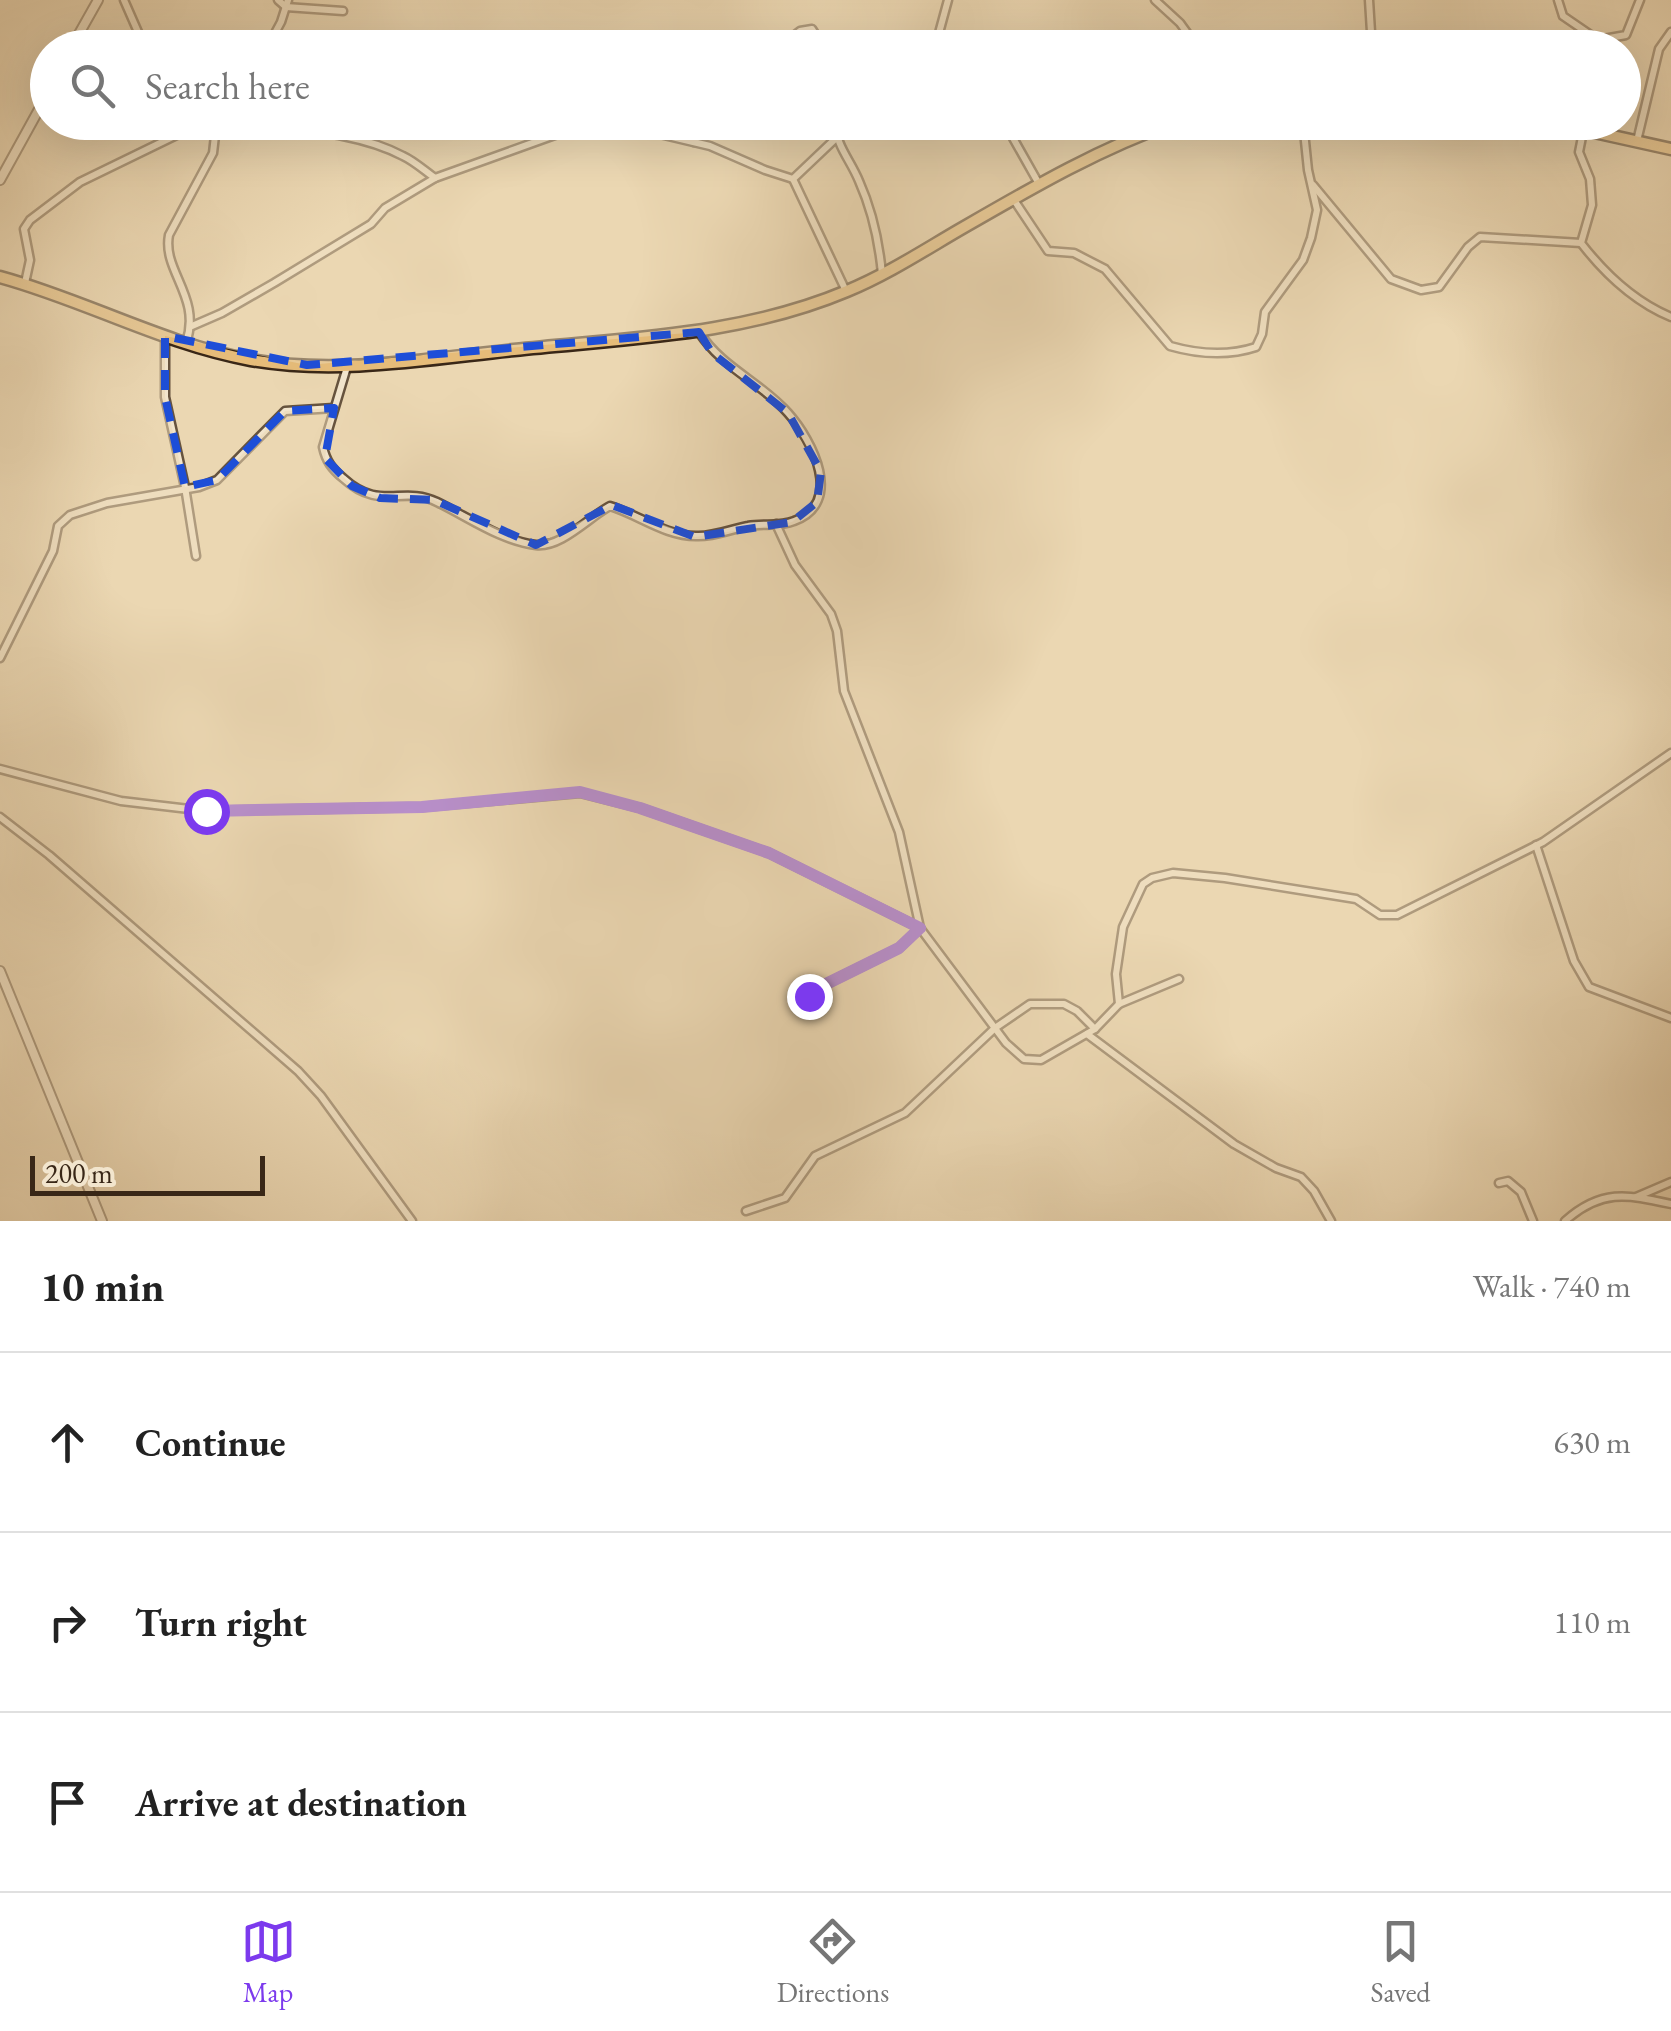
<!DOCTYPE html>
<html lang="en">
<head>
<meta charset="utf-8">
<style>
  :root { --surface:#fff; --page:#f2f2f2; --text:#222; --muted:#767676; --line:#e0e0e0; --accent:#7c3aed }
  body { margin:0; font-family:"EB Garamond",serif; background:var(--page); color:var(--text) }
  .scale { position:absolute; left:30px; bottom:25px; width:235px; box-sizing:border-box; padding-left:10px; border:5px solid #392717; border-top:0; font-size:28px; line-height:35px; white-space:nowrap; color:#392717; -webkit-text-stroke:8px #f2e5cd; paint-order:stroke }
  .stop { position:absolute; width:30px; height:30px; margin:-22px; border:8px solid #7c3aed; border-radius:50%; background:#fff }
  .stop.end { background:#7c3aed; border-color:#fff; box-shadow:0 2px 10px #0008 }
  .list { margin:0; padding:0; list-style:none }
  h2 { display:flex; justify-content:space-between; align-items:center; height:130px; margin:0; padding:0 40px; font-size:42px }
  h2 small { font-size:32px; font-weight:400; color:var(--muted) }
  .list li { display:grid; grid-template-columns:65px 1fr auto; gap:30px; align-items:center; box-sizing:border-box; height:180px; padding:0 40px; border-top:2px solid var(--line) }
  .list b { display:block; font-size:38px; white-space:nowrap }
  .list em { font-size:32px; font-style:normal; color:var(--muted) }
  .icon { flex:none; width:55px; height:55px; fill:none; stroke:currentColor; stroke-width:2; stroke-linecap:round; stroke-linejoin:round }
  .map { position:relative; flex:none; width:1671px; height:1221px; overflow:hidden }
  .search { position:absolute; background:var(--surface); box-shadow:0 10px 40px #0002; left:30px; right:30px; top:30px; height:110px; display:flex; align-items:center; gap:25px; box-sizing:border-box; padding:0 35px; border-radius:55px; color:var(--muted); font-size:38px }
  .sheet { height:670px; background:var(--surface) }
  nav { display:flex; justify-content:space-around; align-items:center; box-sizing:border-box; height:140px; border-top:2px solid var(--line); background:var(--surface); font-size:28px; color:var(--muted) }
  nav a { display:grid; justify-items:center; gap:5px }
  nav .on { color:var(--accent) }
  .map>svg:first-child { display:block }
  .lines { fill:none; stroke-linecap:round; stroke-linejoin:round }
  .minor-casing { stroke:#66533e; stroke-width:11 }
  .tertiary-casing { stroke:#66533e; stroke-width:12 }
  .primary-casing { stroke:#392717; stroke-width:15 }
  .minor { stroke:#f2e5cd; stroke-width:6 }
  .tertiary { stroke:#f2e5cd; stroke-width:8 }
  .primary { stroke:#e6bc79; stroke-width:10 }
  .route { stroke:#7c3aed; stroke-width:12 }
  .marked { fill:none; stroke:#1d4ed8; stroke-width:8; stroke-dasharray:20 12; stroke-linejoin:round }
</style>
</head>
<body>
<div class="map">
<svg width="1671" height="1221" viewBox="0 0 1671 1221">
  <rect width="100%" height="100%" fill="#ebd7b2"/>
  <filter id="stains"><feTurbulence type="fractalNoise" baseFrequency=".002" numOctaves="4"/><feColorMatrix values="0 0 0 0 .2 0 0 0 0 .09 0 0 0 0 .02 0 0 0 .5 -.17"/></filter>
  <radialGradient id="worn" r=".72"><stop offset=".6" stop-color="#630" stop-opacity="0"/><stop offset="1" stop-color="#630" stop-opacity=".3"/></radialGradient>
  <g class="lines">
    <g class="minor-casing">
      <g id="minor">
        <path d="M124 0 145 48"/>
        <path d="M278 0 286 7 343 11"/>
        <path d="M1155 0 1180 23 1198 48"/>
        <path d="M1369 0 1372 48"/>
        <path d="M1558 0 1563 16 1598 40"/>
        <path d="M267 48 281 22 288 0"/>
        <path d="M778 48 800 31 812 29 824 48"/>
        <path d="M932 48 936 44 948 0"/>
        <path d="M1597 48 1598 40 1626 35 1640 0"/>
        <path d="M233 122C288 131 352 129 403 156 414 161 425 171 435 178"/>
        <path d="M609 122 710 146 765 170 793 179"/>
        <path d="M835 122C836 146 850 159 859 181 872 210 879 242 882 274"/>
        <path d="M1004 122 1039 184"/>
        <path d="M1585 122 1579 152 1590 179 1592 205 1581 243C1605 274 1635 302 1671 317"/>
        <path d="M1637 141 1659 49 1671 32"/>
        <path d="M694 142 701 122"/>
        <path d="M1313 185 1391 279 1421 290 1439 287 1468 247 1480 237 1581 243"/>
        <path d="M1014 200 1048 251 1074 253 1105 269 1170 346C1198 354 1229 356 1256 347L1262 334 1265 312 1303 260 1311 238 1317 210 1308 170 1303 122"/>
        <path d="M25 283 30 260 24 229 30 220 80 182 193 127H216L220 122"/>
        <path d="M846 291 793 179 853 122"/>
        <path d="M192 326 222 313 274 283 371 224 385 208 435 178 591 122"/>
        <path d="M165 336V397L185 487 196 556"/>
        <path d="M186 343C202 297 162 271 169 235L213 153 216 127"/>
        <path d="M347 367 323 447C326 461 332 469 343 478 380 512 402 485 437 502 468 517 501 541 536 545 561 548 589 517 610 506 639 515 665 536 696 536 714 537 731 529 748 526 763 523 780 527 794 521 844 503 813 441 788 413 761 382 722 368 699 332"/>
        <path d="M776 524 795 565 831 614 837 631 844 691 899 832 920 928 1006 1043 1024 1059 1041 1060 1095 1029 1119 1004 1179 979"/>
        <path d="M0 658 53 551 58 526 70 515 107 503 199 487 217 480 285 411 334 408"/>
        <path d="M0 769 121 801 206 811 422 807 580 793 640 808 769 853 920 928"/>
        <path d="M0 817 49 855 298 1071 321 1096 412 1221"/>
        <path d="M1536 845 1574 961 1589 987 1671 1018"/>
        <path d="M809 996 820 987 899 948 920 928"/>
        <path d="M1119 1004 1116 974 1123 927 1143 884 1152 878 1173 873 1225 878 1356 899 1380 915H1397L1543 842 1671 753"/>
        <path d="M1087 1034 1234 1144 1276 1168 1301 1177 1314 1191 1331 1221"/>
        <path d="M1499 1183 1508 1181 1521 1192 1533 1221"/>
        <path d="M1636 1197 1671 1182"/>
        <path d="M746 1211 785 1198 815 1156 905 1113 995 1028 1030 1004H1064L1077 1011 1095 1029"/>
        <path d="M1565 1221C1601 1189 1626 1194 1671 1204"/>
      </g>
    </g>
    <g class="tertiary-casing">
      <g id="tertiary">
        <path d="M71 48 98 0"/>
        <path d="M0 180 48 93"/>
        <path d="M0 971 102 1221"/>
      </g>
    </g>
    <g class="primary-casing">
      <g id="primary">
        <path d="M1549 122 1671 149"/>
        <path d="M0 277C85 300 163 344 251 360 336 375 428 359 514 350 627 338 740 336 847 291 886 275 923 251 959 230 1030 189 1098 149 1175 122"/>
      </g>
    </g>
    <use href="#minor" class="minor"/>
    <use href="#tertiary" class="tertiary"/>
    <use href="#primary" class="primary"/>
  </g>
  <g class="lines">
    <path class="route" d="M206 811 422 807 580 792 640 808 769 853 920 928 899 948 820 987 809 996"/>
  </g>
  <path d="M0 0H1671V1221H0ZM699 332 712 353 788 413 821 472 817 502 792 522 695 537 612 505 536 545 434 500 380 498 352 486 325 458 334 408 285 411 217 480 185 487 165 397V336L307 365Z" fill="#ebd7b2" fill-opacity=".55" fill-rule="evenodd"/>
  <path class="marked" d="M699 332 712 353 788 413 821 472 817 502 792 522 695 537 612 505 536 545 434 500 380 498 352 486 325 458 334 408 285 411 217 480 185 487 165 397V336L307 365Z"/>
  <rect width="100%" height="100%" filter="url(#stains)"/>
  <rect width="100%" height="100%" fill="url(#worn)"/>
</svg>
<div class="scale">200 m</div>
<div class="stop" style="left:206px;top:811px"></div>
<div class="stop end" style="left:809px;top:996px"></div>
<div class="search"><svg class="icon" aria-label="search" viewBox="0 0 24 24"><circle cx="10" cy="10" r="6"/><path d="M15 15l6 6"/></svg>Search here</div>
</div>
<section class="sheet">
<h2>10 min<small>Walk · 740 m</small></h2>
<ul class="list">
<li><svg class="icon" aria-label="ahead" viewBox="0 0 24 24"><path d="M12 20V5M6 11l6-6 6 6"/></svg><div><b>Continue</b></div><em>630 m</em></li>
<li><svg class="icon" aria-label="right" viewBox="0 0 24 24"><path d="M7 20v-9h11M14 6l5 5-5 5"/></svg><div><b>Turn right</b></div><em>110 m</em></li>
<li><svg class="icon" aria-label="arrive" viewBox="0 0 24 24"><path d="M6 21V4h12l-3 4 3 4H6"/></svg><div><b>Arrive at destination</b></div></li>
</ul>
</section>
<nav>
<a class="on"><svg class="icon" aria-label="map" viewBox="0 0 24 24"><path d="M3 6l6-2 6 2 6-2v14l-6 2-6-2-6 2zM9 4v14M15 6v14"/></svg>Map</a>
<a><svg class="icon" aria-label="directions" viewBox="0 0 24 24"><path d="M12 3l9 9-9 9-9-9zM9 14v-3h6M13 9l2 2-2 2"/></svg>Directions</a>
<a><svg class="icon" aria-label="saved" viewBox="0 0 24 24"><path d="M7 4h10v16l-5-4-5 4z"/></svg>Saved</a>
</nav>
</body>
</html>
